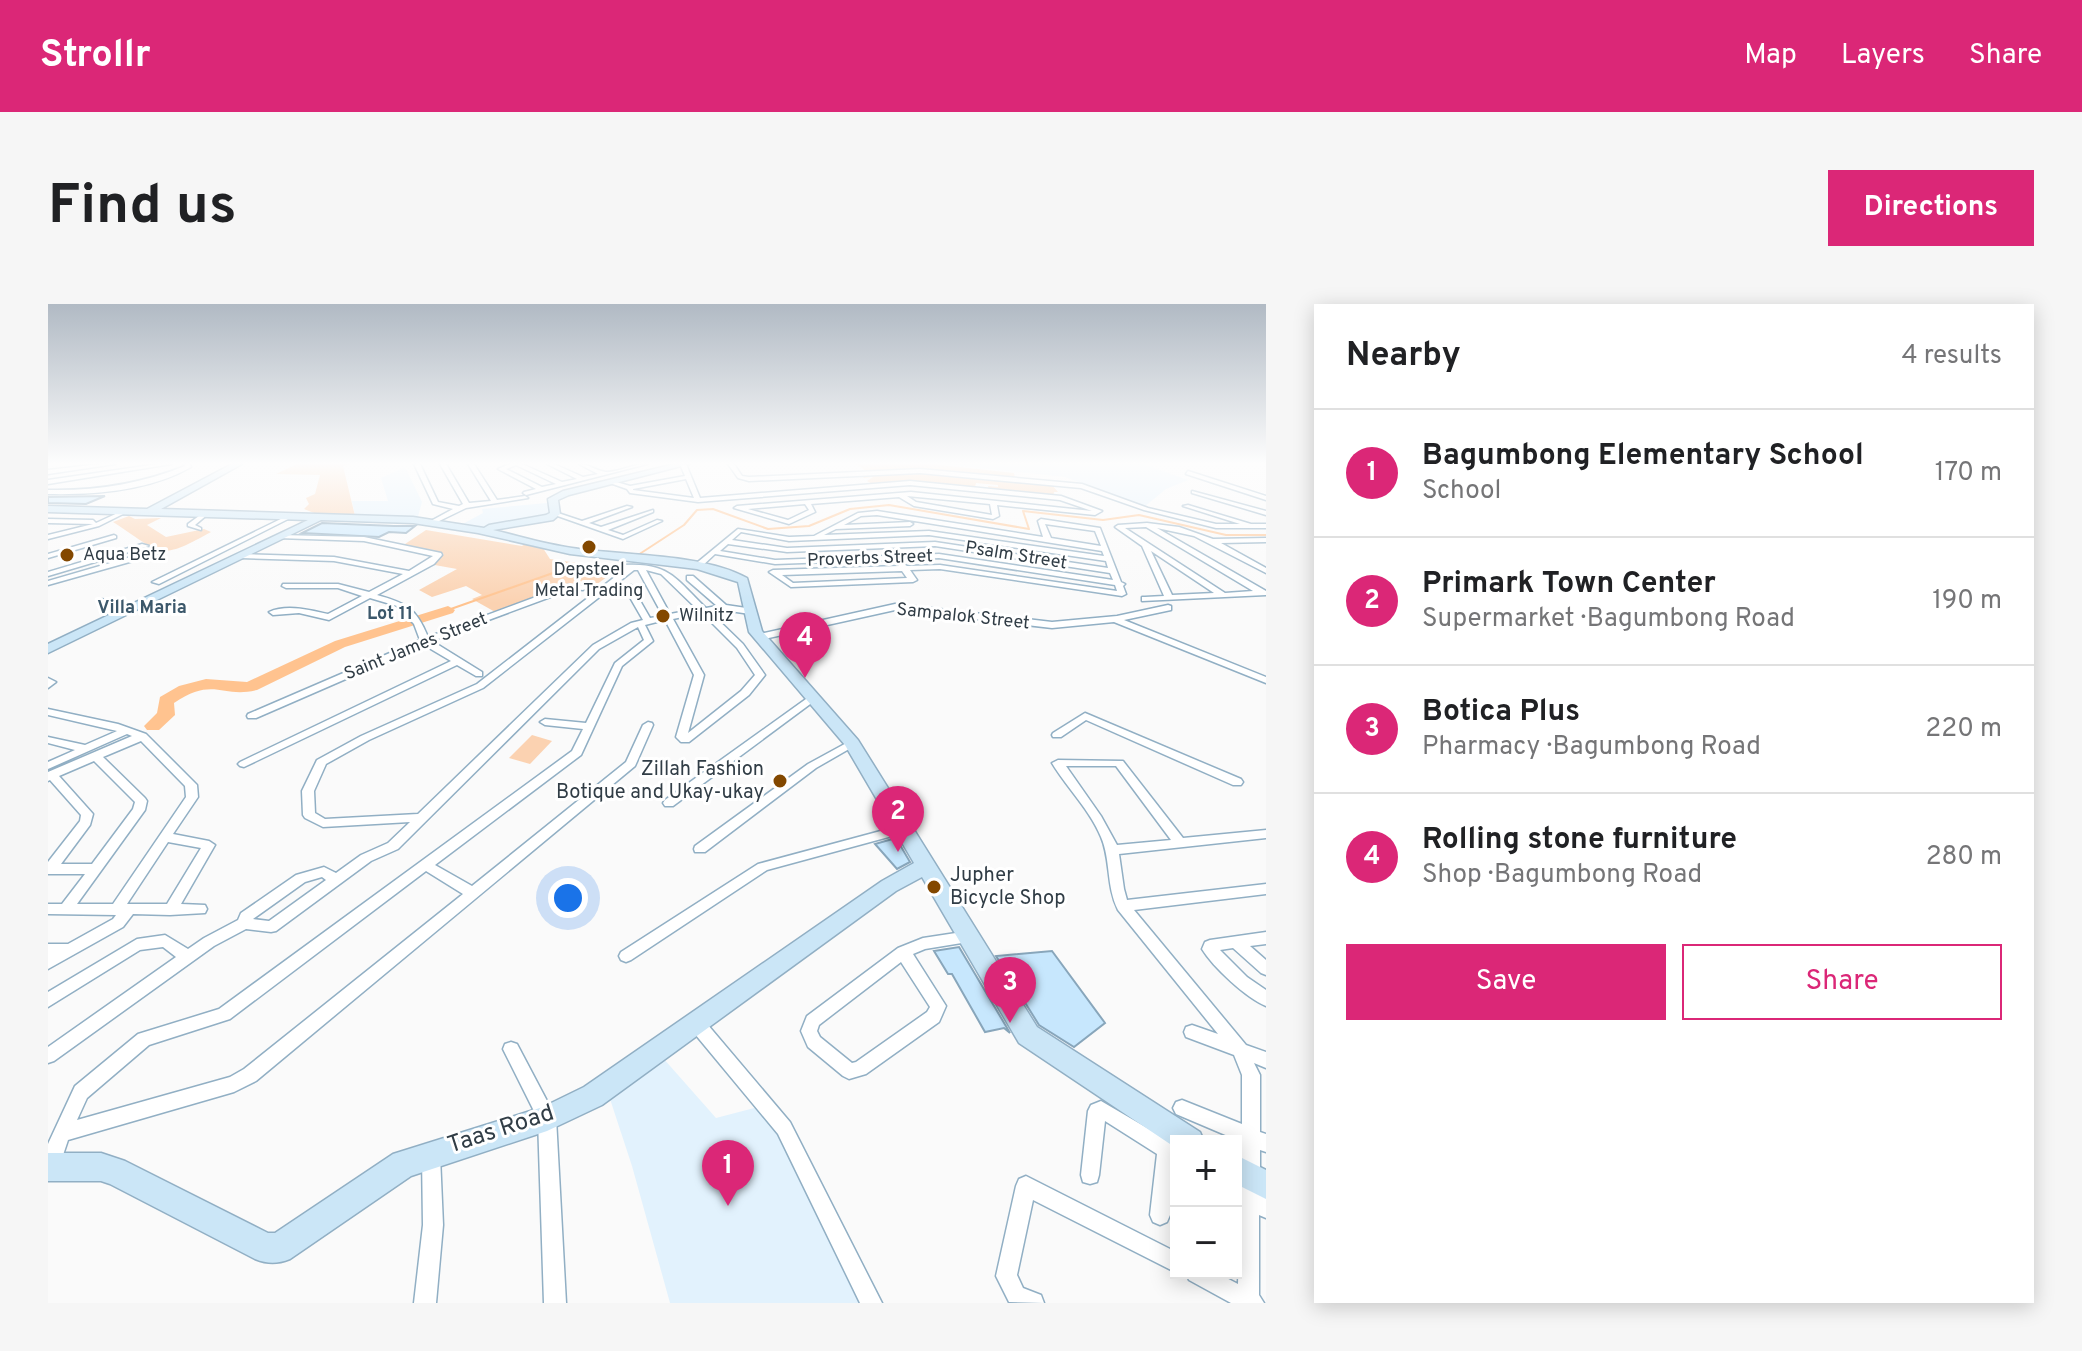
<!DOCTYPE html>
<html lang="en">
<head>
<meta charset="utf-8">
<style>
  :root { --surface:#fff; --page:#f6f6f6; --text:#202124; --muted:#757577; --line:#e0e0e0; --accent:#db2777 }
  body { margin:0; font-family:Overpass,sans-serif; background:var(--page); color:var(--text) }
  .controls { position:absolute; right:24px; bottom:24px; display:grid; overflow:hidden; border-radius:0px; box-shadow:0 4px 20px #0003 }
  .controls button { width:72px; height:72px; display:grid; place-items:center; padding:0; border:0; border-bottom:2px solid var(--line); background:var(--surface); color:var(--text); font:40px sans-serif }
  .you { position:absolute; left:520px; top:594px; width:28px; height:28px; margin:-20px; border:6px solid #fff; border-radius:50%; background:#1a73e8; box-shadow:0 0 0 12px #1a73e833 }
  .badge { display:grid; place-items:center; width:52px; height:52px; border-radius:50%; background:var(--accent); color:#fff; font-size:26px; font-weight:700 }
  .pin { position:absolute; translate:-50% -66px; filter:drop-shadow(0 2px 4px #0008) }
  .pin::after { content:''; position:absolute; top:42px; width:28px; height:24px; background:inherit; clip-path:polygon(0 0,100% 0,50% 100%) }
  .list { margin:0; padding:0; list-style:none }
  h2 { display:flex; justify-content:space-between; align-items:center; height:104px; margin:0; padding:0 32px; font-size:34px }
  h2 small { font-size:26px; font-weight:400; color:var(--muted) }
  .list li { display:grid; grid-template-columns:52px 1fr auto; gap:24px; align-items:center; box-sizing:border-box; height:128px; padding:0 32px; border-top:2px solid var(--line) }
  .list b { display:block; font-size:30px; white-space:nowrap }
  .list p { margin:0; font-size:26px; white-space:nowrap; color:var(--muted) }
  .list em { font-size:26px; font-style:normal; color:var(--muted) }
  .actions { display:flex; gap:16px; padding:24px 32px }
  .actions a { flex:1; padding:18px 0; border:2px solid var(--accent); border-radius:0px; text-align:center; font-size:28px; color:var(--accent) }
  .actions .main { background:var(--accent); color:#fff }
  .map { position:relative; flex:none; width:1218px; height:999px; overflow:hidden; border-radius:0px }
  header { display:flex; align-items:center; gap:48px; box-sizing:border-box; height:112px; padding:0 40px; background:var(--accent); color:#fff }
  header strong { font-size:38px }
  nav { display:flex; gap:44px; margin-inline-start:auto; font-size:28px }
  .intro { display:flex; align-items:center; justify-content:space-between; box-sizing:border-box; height:192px; padding:0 48px }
  h1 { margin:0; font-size:56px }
  .button { padding:20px 36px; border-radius:0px; background:var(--accent); color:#fff; font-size:28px; font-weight:700 }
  main { display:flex; gap:48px; padding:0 48px }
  aside { flex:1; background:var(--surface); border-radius:0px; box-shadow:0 4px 20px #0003 }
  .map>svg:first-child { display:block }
  .built { fill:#e2f2fd }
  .green { fill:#fbd2b1 }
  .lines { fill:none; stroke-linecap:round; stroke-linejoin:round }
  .stream { stroke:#ffc38f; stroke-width:2 }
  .river { fill:#ffc38f; fill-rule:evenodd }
  .building { fill:#c7e7fd; stroke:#88a6bb; stroke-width:2 }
  .street-casing { stroke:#91afc4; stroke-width:3 }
  .secondary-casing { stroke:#91afc4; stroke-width:3 }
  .street { fill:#fff; fill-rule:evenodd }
  .secondary { fill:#cbe6f7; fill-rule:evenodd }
  .poi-dot { fill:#834800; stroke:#fff; stroke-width:3 }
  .labels { text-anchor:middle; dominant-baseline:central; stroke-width:6; stroke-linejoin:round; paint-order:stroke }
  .far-poi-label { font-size:18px; fill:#313d46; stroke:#fff; text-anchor:start }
  .far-street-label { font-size:18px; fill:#313d46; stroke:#fff }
  .far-neighbourhood-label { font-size:18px; font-weight:bold; fill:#3c586b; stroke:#fff }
  .poi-label { font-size:20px; fill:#313d46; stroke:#fff; text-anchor:end }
  .near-street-label { font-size:24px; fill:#313d46; stroke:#fff }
</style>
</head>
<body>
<header>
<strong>Strollr</strong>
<nav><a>Map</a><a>Layers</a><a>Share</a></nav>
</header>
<div class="intro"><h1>Find us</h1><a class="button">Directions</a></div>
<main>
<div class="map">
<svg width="1218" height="999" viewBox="0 0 1218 999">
  <rect width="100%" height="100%" fill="#fafafa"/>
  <g class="built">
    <path d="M897 160H1095L1140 176 1118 185 1096 203 1017 173Z"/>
    <path d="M357 163 374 198 369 216 307 212 304 197H340L333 174Z"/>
    <path d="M499 199 503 210 430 225 411 222 435 209 434 205Z"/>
    <path d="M615 754 668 814 710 803 728 827 813 999H622L584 862 561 792Z"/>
  </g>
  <g class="green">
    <path d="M249 160H302L295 162 307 212 271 211 256 205 261 200 258 194 267 190 272 171 228 170Z"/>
    <path d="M808 160H883L966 169 967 175 1004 181 1010 188H1006L1005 193 941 186 940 182 950 183V181L928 179 927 183 932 186 861 178 826 181 819 177 825 173 816 174 809 168 818 167Z"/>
    <path d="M81 212 87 215 113 214 99 221 118 233 156 225 163 228C109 258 115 250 65 218Z"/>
    <path d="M378 226 474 242 480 238 493 241 502 255 570 265 545 283 523 282 449 309 424 295 434 291 418 282 384 293 371 286 409 265 381 260 396 250 354 242Z"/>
    <path d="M484 431 504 437 482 460 461 454Z"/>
  </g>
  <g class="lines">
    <g class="stream">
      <path d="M590 251 636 221 649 206 665 205 720 225 761 222 802 205 841 201 981 225 975 207 1055 216 1091 211 1178 231H1218"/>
      <path d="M400 306 505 269 565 262 583 255"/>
    </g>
    <path class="river" d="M400 302 407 306 405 309 297 343 209 386C174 395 166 372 126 399L127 411 111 426H99L96 422 109 409 112 393 131 382 158 375 199 378 287 337Z"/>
  </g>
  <g class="building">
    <path d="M57 192 38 200 0 199V193Z"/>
    <path d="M274 219 346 222H367L358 229 341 228 331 233 254 229Z"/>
    <path d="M848 534 862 558 849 565 827 540Z"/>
    <path d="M911 643 962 729 956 724 937 728 904 670H900L886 647Z"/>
    <path d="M1004 647 1057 719 1026 743 991 721 948 652Z"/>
  </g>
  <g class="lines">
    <g class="street-casing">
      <g id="street">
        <path d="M52 160H67L0 170V166Z"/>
        <path d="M110 160H123L0 180V176Z"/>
        <path d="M136 160H142L143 163C101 187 47 191 0 190V186C48 187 92 180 137 162Z"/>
        <path d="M366 160H372L390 198 411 202 415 200 392 160H398L421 199 443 197 420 160H426L449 196 477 192 480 194 418 204 385 220H381V218L405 205 385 200Z"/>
        <path d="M462 160H474L514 178 529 175 499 160H506L535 173 550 170 531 160C541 160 548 167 558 168 571 168 585 160 599 160L478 191 475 189 476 188 488 185 450 165ZM468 161 508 180 494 183 458 165Z"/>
        <path d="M632 160H638L652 194 862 177 1013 192 1054 207 1047 211 949 201 951 212 945 215 866 202 851 193 763 200 767 208 741 220 686 204 689 202 863 188 1044 207 1012 196 862 181 650 198 582 189 579 185 562 179 565 177 582 182 637 172ZM638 175 646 194 585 186V185ZM859 192 942 200 944 211 868 198ZM757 200 761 206 740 216 700 205Z"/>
        <path d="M680 160H686L694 172 701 173 872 165 1034 180 1100 204 1168 220H1192L1135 202 1140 201 1203 220H1218V224H1168L1096 206 1033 184 872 169 701 177 690 174Z"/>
        <path d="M1140 167 1218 192V196L1138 170Z"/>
        <path d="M1144 187 1218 207V211L1144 189Z"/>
        <path d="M579 202 584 203 541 219 553 223 605 206V208L560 226 575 231 609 216 614 217 575 235 504 210 507 208 534 217Z"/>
        <path d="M74 207 79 208 51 222 0 235V231L45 220 0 219V215L45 216 48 219Z"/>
        <path d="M829 207 995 233 990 217 993 215 1052 224 1073 278 1077 280 1075 282 1078 290 1074 292 892 265 862 266 869 276 865 278 743 283 721 268 725 266 851 262V259H854L859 262 892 261 1069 287 1067 281 891 254 727 260 667 250 652 264 645 262 690 225 741 233 766 232 810 209ZM829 211 1054 247 1056 252 881 227 776 231 788 225 862 222 865 220 862 218 796 221 813 212ZM997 220 1047 227 1053 242 1003 234ZM693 228 741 237 881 231 1058 257 1060 264 887 238 739 244 684 236ZM680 240 739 248 887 242 1062 269 1065 276 891 250 727 256 672 247ZM854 267 859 274 745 279 734 271Z"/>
        <path d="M155 209 160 210 147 221 153 224V226L140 222V220Z"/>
        <path d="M241 211 246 212 111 280 104 278Z"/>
        <path d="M1099 219 1131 223 1165 235 1218 234V238L1173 239 1218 264V269L1146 232 1109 224 1218 287V291L1094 297V293H1097L1116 292 1094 242 1067 223 1070 221ZM1098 223 1205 287 1177 289 1077 224ZM1103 247 1166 289 1124 291Z"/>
        <path d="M66 231 68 232V234L0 254V250Z"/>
        <path d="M232 231 316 233 393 249 394 251 386 260 329 291C357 299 368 303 380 333L520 281 535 282 539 284 535 286 524 285 384 337 434 368V372H428L409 361 196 463 192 462 190 460 192 458 403 357 376 341 208 414H200L199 412 200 410 372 336 366 320 349 302 322 294 281 316 251 309 225 311 221 308C239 300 261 306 280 310L314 292 290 284H238L234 282 235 280H290L321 288 355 270 286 257 193 254 189 252 193 250 286 253 361 267 385 252 316 237 230 234 228 233Z"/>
        <path d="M94 240 101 242 0 272V268Z"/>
        <path d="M107 246H110V250L0 281V277Z"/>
        <path d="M575 261C621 258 627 274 658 304L669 302 639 276V272H645L678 301 705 305 706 307 702 310 675 306 662 308 695 340 717 371 701 391 641 438H633L628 433 646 371 617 316 597 321 605 337 574 362 533 451 387 561 424 582 578 458 595 421 600 418 604 419 605 421 587 462 208 777 186 788 20 836 9 869 0 871V840L27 782 90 730 171 705 524 447 535 425 497 421 492 418 497 415 538 419 567 359 596 336 590 323 551 345 350 545 323 557 228 627 223 628 198 625 166 642 6 757 0 759V743L128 653 115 643 92 646 0 703V688L89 635 117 631 140 645 156 634 190 616 193 609 248 571 276 563 288 569 313 551 340 539 362 518 275 523 257 514 255 511 254 487 269 456 313 432 429 380 577 265 574 263ZM586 266H590L615 312 602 314 583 281H577L576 283 595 316 583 319 545 341 370 510 277 515 267 509 266 487 278 460 321 436 435 384ZM598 266 613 270 649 305 622 310ZM654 309 689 344 707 371 693 387 640 429 656 371 625 315ZM378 567 415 590 196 765 182 773 29 816 39 794 101 741 182 715ZM274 573 278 576 221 617 205 615 257 578Z"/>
        <path d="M52 295 91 300 95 302 91 304 55 299 51 297Z"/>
        <path d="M847 300 1004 318 1069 312 1120 301 1123 302V306L1076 316 1218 373V379L1066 318 1004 324 847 306 712 336 708 333 712 330Z"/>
        <path d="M0 374 8 378 0 384Z"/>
        <path d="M765 390 770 393 769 395 625 502H617L615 499 617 496Z"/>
        <path d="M0 405 70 420 98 430 149 481 150 493 125 530 161 537 167 541 133 600 157 601 159 605 157 609 122 611 85 610 75 623 0 665V640H20L65 615 68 611 0 610V600H14L37 570H0V558L32 517 33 511 2 476 0 477V468L84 432 79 430 0 465V458L27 446 0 439V433L37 441 69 427 0 411ZM93 437 137 482 138 493 65 600H29L97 506 99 497 97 494 55 453ZM46 457 87 498 85 505 44 560H13L42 521 45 510 11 472ZM120 538 153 544 119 600H79Z"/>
        <path d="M1037 409 1193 475 1195 478 1193 481H1185L1038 416 1013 433H1005L1004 431 1005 429Z"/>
        <path d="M804 436 809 439 808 441 768 464 657 548H647L646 545 647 542 760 460Z"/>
        <path d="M1010 456 1075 457 1135 534 1218 526V534L1071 550 1076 585 1079 596 1218 580V590L1086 606 1198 741 1218 748V764L1206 759 1212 771V828L1218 830V848L1212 846V890L1218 893V914L1211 911V991L1216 999H1183L1141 976 1138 969H1169L1190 980 1192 900 1188 898V877L1193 879 1194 838 1128 810 1125 804 1128 798 1134 796 1194 820V771L1186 751 1138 733 1136 728 1138 723 1144 721 1170 730 1070 606C1058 582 1063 556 1053 533 1042 506 1019 484 1004 459ZM1018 462H1068L1123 536 1069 541 1053 512Z"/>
        <path d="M855 521 859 522 861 525 859 528 719 566 583 656 578 658 573 656 571 652 573 648 710 560Z"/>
        <path d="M921 627 926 629 928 633 926 637 877 645 865 650 898 702 891 718 818 770 801 775 795 772 760 743 753 727 759 712 850 644 875 634ZM853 658 882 703 879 708 808 758 804 759 772 733 769 727 771 721Z"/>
        <path d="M1218 628V640L1202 642 1218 656V671L1213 669 1185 644 1172 646 1199 673 1218 686V702C1198 694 1165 663 1154 645L1157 638 1162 636Z"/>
        <path d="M648 712 654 714 742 818 834 999H812L730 830 642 724 640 719 642 714Z"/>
        <path d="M463 738 469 740 508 814 518 999H496L490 815 455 745 457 740Z"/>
        <path d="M1053 797 1128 841V860L1122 911 1119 918 1112 921 1105 918 1102 911 1109 850 1057 817 1051 871 1049 878 1042 880 1035 878 1033 871 1040 807 1043 801Z"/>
        <path d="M383 843 390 845 392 852 395 921 388 999H366L375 921 374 852 376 845Z"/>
        <path d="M978 872 1128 948 1129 969 985 896 969 971 975 984 993 991 996 999 961 998 948 972 968 882 971 875Z"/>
      </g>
    </g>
    <g class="secondary-casing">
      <g id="secondary">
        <path d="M184 160H194L113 205 365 213 436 224 441 221 498 211 502 209 500 195 515 187 627 160H641L521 191 510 196 512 210 505 216 445 226C471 232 497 240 524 244 575 252 654 249 699 274L714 327 810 436 989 723 1152 828 1156 837H1128V844L971 739 874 573 848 587 554 801 499 827 363 872 242 955C229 960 220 960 207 955L62 880 53 877H0V849H53L77 857 220 929H227L345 850 495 803 536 783 834 577 866 559 797 441 701 328 690 278 649 265 522 250 430 229 365 219 273 216 0 349V340L260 216 0 208V202L99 205Z"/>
        <path d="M1188 851 1218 866V895L1188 880Z"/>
      </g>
    </g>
    <use href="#street" class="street"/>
    <use href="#secondary" class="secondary"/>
  </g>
  <linearGradient id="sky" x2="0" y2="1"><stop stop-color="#b1bac4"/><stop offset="0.53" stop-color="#fdfdfd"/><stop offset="1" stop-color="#fdfdfd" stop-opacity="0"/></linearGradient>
  <rect width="1218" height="300" fill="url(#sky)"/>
  <g class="poi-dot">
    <circle cx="541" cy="243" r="8"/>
    <circle cx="19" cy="251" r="8"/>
    <circle cx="615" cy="312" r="8"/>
    <circle cx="732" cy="477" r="8"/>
    <circle cx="886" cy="583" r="8"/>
  </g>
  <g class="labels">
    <g class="far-poi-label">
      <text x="35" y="251">Aqua Betz</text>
      <text x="541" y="266" text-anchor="middle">Depsteel<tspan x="541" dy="21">Metal Trading</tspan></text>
      <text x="631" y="312">Wilnitz</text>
    </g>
    <g class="far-street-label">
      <text transform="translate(968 252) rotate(9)">Psalm Street</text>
      <text transform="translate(822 255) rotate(-2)">Proverbs Street</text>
      <text transform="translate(915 313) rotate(6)">Sampalok Street</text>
      <text transform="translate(368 343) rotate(-22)">Saint James Street</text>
    </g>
    <g class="far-neighbourhood-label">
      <text x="94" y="304">Villa Maria</text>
      <text x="342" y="310">Lot 11</text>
    </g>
    <g class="poi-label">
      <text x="716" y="466">Zillah Fashion<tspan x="716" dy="23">Botique and Ukay-ukay</tspan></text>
      <text x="902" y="572" text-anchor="start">Jupher<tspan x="902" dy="23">Bicycle Shop</tspan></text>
    </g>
    <g class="near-street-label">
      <text transform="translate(453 826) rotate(-18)">Taas Road</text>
    </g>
  </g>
</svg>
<div class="controls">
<button>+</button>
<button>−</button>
</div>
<div class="you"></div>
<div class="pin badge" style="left:680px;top:902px">1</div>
<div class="pin badge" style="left:850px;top:548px">2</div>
<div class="pin badge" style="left:962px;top:719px">3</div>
<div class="pin badge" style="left:757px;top:374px">4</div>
</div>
<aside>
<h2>Nearby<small>4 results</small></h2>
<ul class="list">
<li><span class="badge">1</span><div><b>Bagumbong Elementary School</b><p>School</p></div><em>170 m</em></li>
<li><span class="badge">2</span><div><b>Primark Town Center</b><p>Supermarket · Bagumbong Road</p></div><em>190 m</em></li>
<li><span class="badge">3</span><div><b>Botica Plus</b><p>Pharmacy · Bagumbong Road</p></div><em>220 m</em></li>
<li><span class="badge">4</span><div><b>Rolling stone furniture</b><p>Shop · Bagumbong Road</p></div><em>280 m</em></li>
</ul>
<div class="actions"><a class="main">Save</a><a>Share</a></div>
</aside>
</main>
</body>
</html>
